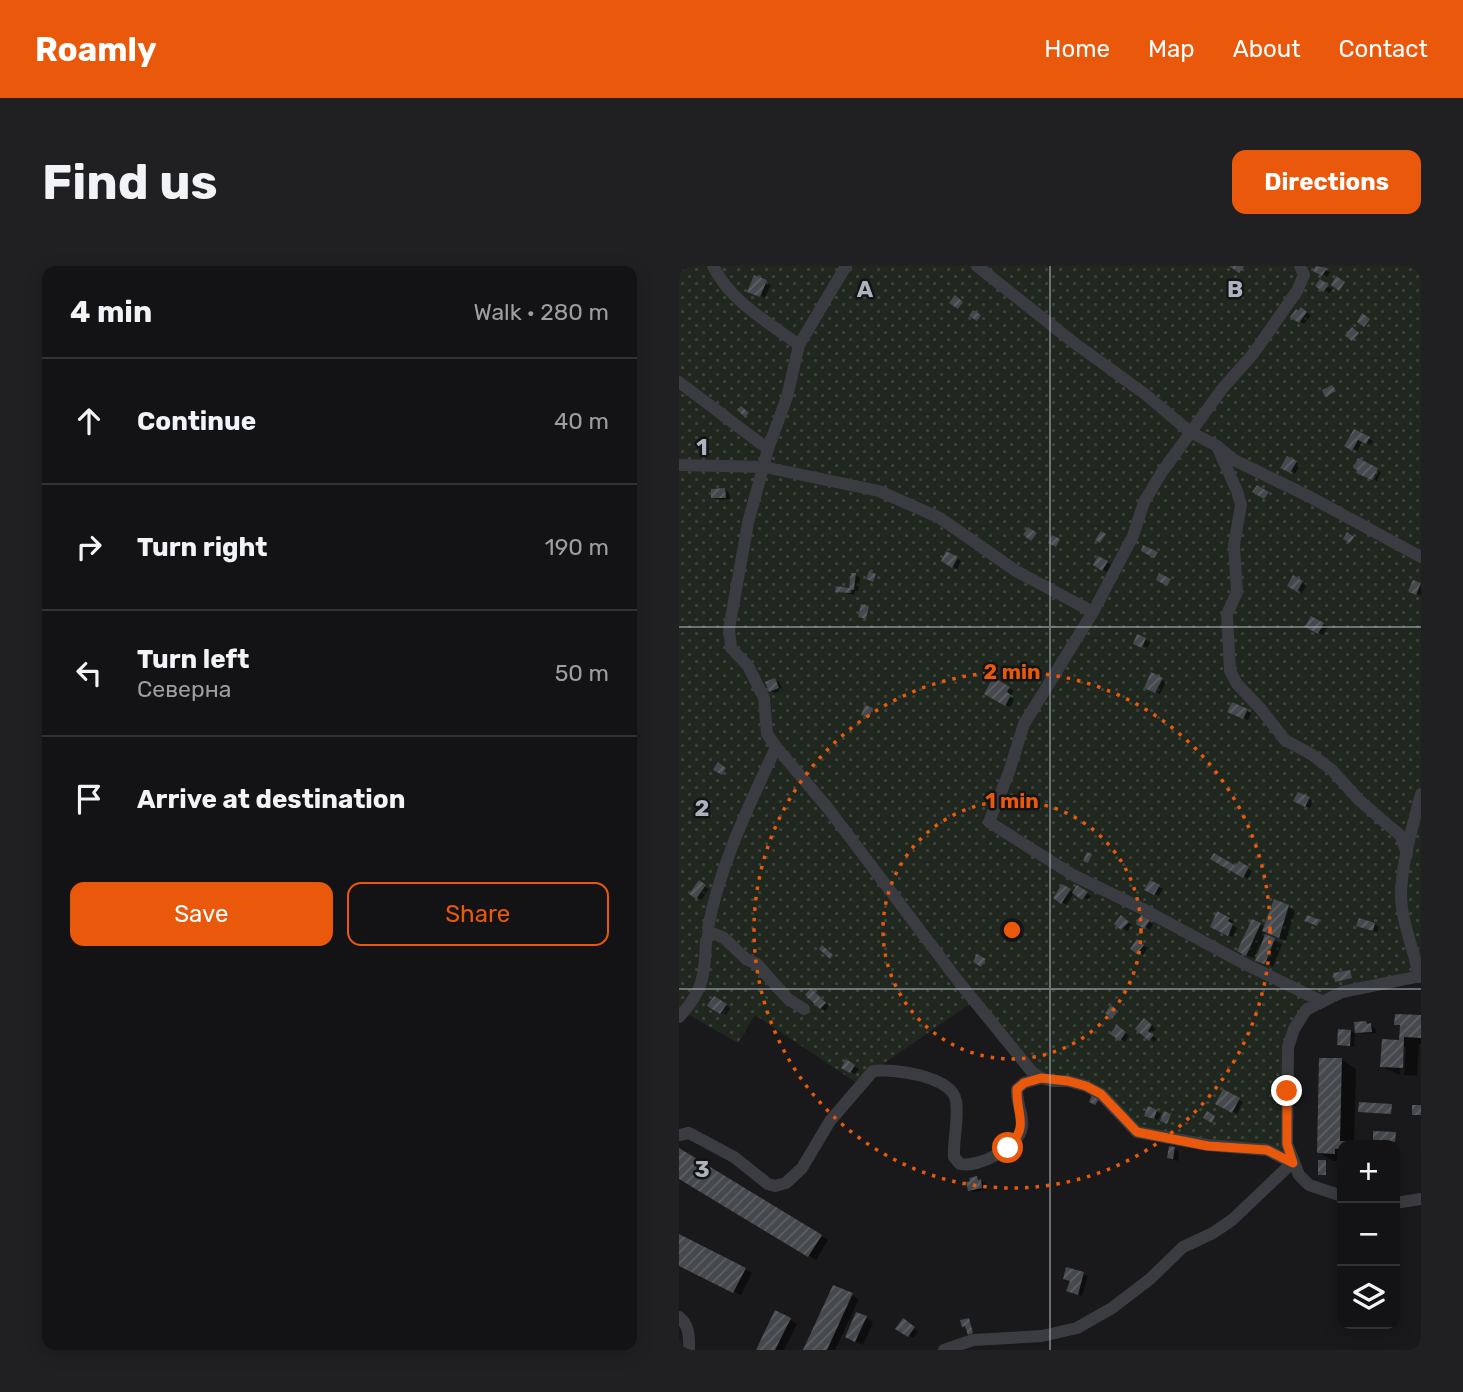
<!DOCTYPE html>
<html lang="en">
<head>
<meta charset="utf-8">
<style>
  :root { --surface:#131315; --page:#202022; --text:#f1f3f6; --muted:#9d9ea0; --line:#323234; --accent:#ea580c }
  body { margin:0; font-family:Rubik,sans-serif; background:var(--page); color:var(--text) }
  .controls { position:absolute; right:21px; bottom:21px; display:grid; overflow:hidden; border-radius:14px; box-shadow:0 4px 18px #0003 }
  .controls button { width:63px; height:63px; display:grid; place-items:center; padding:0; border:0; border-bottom:2px solid var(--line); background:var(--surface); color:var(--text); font:35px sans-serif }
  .stop { position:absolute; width:21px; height:21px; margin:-16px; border:5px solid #ea580c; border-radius:50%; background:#fff }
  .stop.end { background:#ea580c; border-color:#fff; box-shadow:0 2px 7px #0008 }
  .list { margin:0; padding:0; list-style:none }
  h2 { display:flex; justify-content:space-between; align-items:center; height:91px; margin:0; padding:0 28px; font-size:30px }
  h2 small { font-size:23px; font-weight:400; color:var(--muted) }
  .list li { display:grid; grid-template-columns:46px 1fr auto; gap:21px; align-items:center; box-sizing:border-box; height:126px; padding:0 28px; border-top:2px solid var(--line) }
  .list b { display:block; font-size:26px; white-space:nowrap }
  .list p { margin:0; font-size:23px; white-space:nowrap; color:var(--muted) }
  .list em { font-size:23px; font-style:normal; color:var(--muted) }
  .actions { display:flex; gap:14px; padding:21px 28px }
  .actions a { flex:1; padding:16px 0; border:2px solid var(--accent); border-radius:14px; text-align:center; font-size:24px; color:var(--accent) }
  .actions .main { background:var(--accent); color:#fff }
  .icon { flex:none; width:38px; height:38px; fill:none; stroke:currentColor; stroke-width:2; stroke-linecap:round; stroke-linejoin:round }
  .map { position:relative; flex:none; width:742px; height:1084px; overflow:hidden; border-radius:14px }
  header { display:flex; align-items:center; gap:42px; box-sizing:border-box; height:98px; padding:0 35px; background:var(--accent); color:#fff }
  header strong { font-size:33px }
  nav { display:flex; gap:38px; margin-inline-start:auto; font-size:24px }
  .intro { display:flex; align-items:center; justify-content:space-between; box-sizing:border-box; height:168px; padding:0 42px }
  h1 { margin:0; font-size:49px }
  .button { padding:18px 32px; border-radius:14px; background:var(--accent); color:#fff; font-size:24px; font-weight:700 }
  main { display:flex; gap:42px; padding:0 42px }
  aside { flex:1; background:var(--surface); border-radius:14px; box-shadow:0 4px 18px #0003 }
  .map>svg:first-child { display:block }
  .garden { fill:url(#garden-dots) }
  .shadow { fill:#0007 }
  .building { fill:url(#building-hatch) }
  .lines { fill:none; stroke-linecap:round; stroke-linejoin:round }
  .minor { stroke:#3a3c41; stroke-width:12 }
  .route { stroke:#ea580c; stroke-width:9 }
  .grid { fill:none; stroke:#abb3bc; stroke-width:2; stroke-opacity:0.55 }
  .ring { fill:none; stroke:#e8590c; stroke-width:3.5; stroke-dasharray:3.5 7 }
  .grid-label { font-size:23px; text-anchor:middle; font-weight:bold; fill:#abb3bc; stroke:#141417; stroke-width:5; stroke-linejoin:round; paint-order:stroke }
  .centre { fill:#e8590c; stroke:#141417; stroke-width:3.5 }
  .ring-label { font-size:21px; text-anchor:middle; font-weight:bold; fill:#e8590c; stroke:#141417; stroke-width:5; stroke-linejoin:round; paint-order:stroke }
</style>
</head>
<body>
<header>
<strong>Roamly</strong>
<nav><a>Home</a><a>Map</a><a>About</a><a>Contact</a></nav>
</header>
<div class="intro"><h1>Find us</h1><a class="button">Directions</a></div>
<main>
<aside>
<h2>4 min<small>Walk · 280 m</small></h2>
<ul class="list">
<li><svg class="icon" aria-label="ahead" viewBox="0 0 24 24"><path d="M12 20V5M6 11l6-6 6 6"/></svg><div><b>Continue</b></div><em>40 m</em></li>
<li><svg class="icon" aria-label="right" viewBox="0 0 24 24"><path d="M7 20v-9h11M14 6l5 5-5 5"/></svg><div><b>Turn right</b></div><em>190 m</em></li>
<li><svg class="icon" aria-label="left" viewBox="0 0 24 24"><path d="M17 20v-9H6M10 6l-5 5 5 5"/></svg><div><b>Turn left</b><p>Северна</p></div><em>50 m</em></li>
<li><svg class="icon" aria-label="arrive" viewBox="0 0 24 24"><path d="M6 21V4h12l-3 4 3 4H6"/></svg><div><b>Arrive at destination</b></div></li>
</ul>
<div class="actions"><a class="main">Save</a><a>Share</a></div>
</aside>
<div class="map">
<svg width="742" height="1084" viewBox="0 0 742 1084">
  <defs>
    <pattern id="garden-dots" width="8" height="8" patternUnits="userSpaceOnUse" patternTransform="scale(1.75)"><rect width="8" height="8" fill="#1f271f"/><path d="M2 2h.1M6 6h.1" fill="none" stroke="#3d443e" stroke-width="1.8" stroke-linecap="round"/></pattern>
    <pattern id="building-hatch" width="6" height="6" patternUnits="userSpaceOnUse" patternTransform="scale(1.75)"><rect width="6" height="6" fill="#45484c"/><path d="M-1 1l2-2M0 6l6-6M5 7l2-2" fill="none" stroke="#5d6064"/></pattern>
  </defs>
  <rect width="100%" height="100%" fill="#19191c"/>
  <path class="garden" d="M0 0H742V710L639 736 615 763 613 897 588 884 458 866 422 828 362 812 295 735 194 805 181 819 76 749 59 777 5 746 0 751Z"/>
  <g class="shadow">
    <path d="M639 0 651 6 648 11 637 4Z"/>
    <path d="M76 11 92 19 86 32 74 27Z"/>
    <path d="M642 15 653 23 650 27 639 19Z"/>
    <path d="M622 43 632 49 625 58 614 51Z"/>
    <path d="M676 165 694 175 692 179 684 175 678 185 668 179Z"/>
    <path d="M609 192 621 199 616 208 604 201Z"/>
    <path d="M700 205 702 206 698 215 695 214Z"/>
    <path d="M46 224 50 227 51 233 38 234 34 231Z"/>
    <path d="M268 287 282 295 278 303 264 295Z"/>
    <path d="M420 292 432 299 428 306 416 299Z"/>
    <path d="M176 309 181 312 179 325H176L175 329 158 325 172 324Z"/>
    <path d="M614 312 628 319 623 327 610 319Z"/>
    <path d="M735 316 742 319V330L731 324Z"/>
    <path d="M633 353 649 361 644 369 628 361Z"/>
    <path d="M459 371 471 376 468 383 456 378Z"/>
    <path d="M473 409 487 416 481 428 467 421Z"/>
    <path d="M315 413 335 425 331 430 335 433 331 441 307 427Z"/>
    <path d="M96 414 100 416 104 424 96 427 92 425Z"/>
    <path d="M568 445 572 447 569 454 555 448Z"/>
    <path d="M620 528 634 535 631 542 617 534Z"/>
    <path d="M534 593 558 602 560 597 573 605 569 613Z"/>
    <path d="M471 616 484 623 480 630 467 624Z"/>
    <path d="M20 617 30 623 22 634 13 627Z"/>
    <path d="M384 620 395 627 387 639 376 632Z"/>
    <path d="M399 621 412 630 409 634 396 626Z"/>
    <path d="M609 641 616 645 607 675 587 666 585 670 603 678 594 701 578 694 584 679 581 678 575 692 567 689 581 658 586 661Z"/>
    <path d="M539 648 554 655 553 659 558 662 554 671 537 663Z"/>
    <path d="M463 651 474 658 471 664 459 657Z"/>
    <path d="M446 654 453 659 448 665 437 658Z"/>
    <path d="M695 658 700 661 698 666 684 662Z"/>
    <path d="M458 676 469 682 464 689 453 682Z"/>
    <path d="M133 724 150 740 146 745 142 742Z"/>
    <path d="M35 732 51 742 47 749 31 740Z"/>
    <path d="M742 751V778H740L738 810 725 809 727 781H723L721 809 703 800 722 776 723 761 717 758Z"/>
    <path d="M470 757 477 763 472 768 478 773 475 776 458 763Z"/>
    <path d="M687 757 696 762 697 767 682 768 678 766Z"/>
    <path d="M438 761 450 769 446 776 434 768Z"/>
    <path d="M672 765 676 768 675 781 659 778Z"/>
    <path d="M663 794 677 803 675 878 695 879H663V895H654L639 886Z"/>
    <path d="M167 796 180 803 176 808 164 801Z"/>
    <path d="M544 826 564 836 558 848 538 838Z"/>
    <path d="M477 845 482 848 479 854 472 851Z"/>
    <path d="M496 883 500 885 499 895 490 892Z"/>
    <path d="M0 884 149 974 137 994 0 911Z"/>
    <path d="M298 912 306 917 307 924 295 926 290 924Z"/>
    <path d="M0 970 73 1007 62 1029 0 998Z"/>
    <path d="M388 1003 409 1010 403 1030 394 1027Z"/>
    <path d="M173 1029 180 1033 156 1084H126Z"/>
    <path d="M187 1052 194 1056 184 1079 175 1075Z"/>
    <path d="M111 1054 118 1058 105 1084H79Z"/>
    <path d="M224 1055 239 1065 234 1072 219 1062Z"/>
  </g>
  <g class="building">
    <path d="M550 0H565L560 7Z"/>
    <path d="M637 0 648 2 643 10 634 5Z"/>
    <path d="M75 9 88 14 81 31 68 26Z"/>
    <path d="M657 10 666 16 660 25 652 19Z"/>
    <path d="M641 13 650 19 644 26 636 20Z"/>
    <path d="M276 29 284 36 279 43 270 37Z"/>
    <path d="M622 41 628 46 620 57 611 51 617 43 619 45Z"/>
    <path d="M294 44 302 49 298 55 290 50Z"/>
    <path d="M683 47 691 53 685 61 678 56Z"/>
    <path d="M673 61 680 67 673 75 666 70Z"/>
    <path d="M653 119 657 125 646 131 643 124Z"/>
    <path d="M62 140 70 147 66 151 58 144Z"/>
    <path d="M675 163 691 171 687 178 679 174 673 185 665 180Z"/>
    <path d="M608 190 618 195 611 207 601 202Z"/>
    <path d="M679 192 699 202 693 214 677 207 678 204 674 202Z"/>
    <path d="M578 219 590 226 585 233 573 226Z"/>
    <path d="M46 222 47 232H32V223Z"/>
    <path d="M349 261 358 267 352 275 344 269Z"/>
    <path d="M422 265 427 268 421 277 416 274Z"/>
    <path d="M668 266 675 271 671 277 664 273Z"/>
    <path d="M373 269 381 273 377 281 369 277Z"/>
    <path d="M464 279 479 286 475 292 462 285Z"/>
    <path d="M267 285 279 291 273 302 262 295Z"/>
    <path d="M419 290 429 295 423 305 414 299Z"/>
    <path d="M190 305 197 308 194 316 187 313Z"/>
    <path d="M172 307H177L175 324H172L171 327 156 326 157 320 170 322Z"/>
    <path d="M480 307 492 313 488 320 477 314Z"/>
    <path d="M614 309 624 315 618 326 608 320Z"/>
    <path d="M734 314 742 317 737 329 729 325Z"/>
    <path d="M182 338 190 340 187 353 179 351Z"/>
    <path d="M632 350 645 357 639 368 626 361Z"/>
    <path d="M458 368 467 372 463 382 454 378Z"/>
    <path d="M472 406 484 412 476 427 465 422Z"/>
    <path d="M314 411 331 421 328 426 332 429 326 440 305 428Z"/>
    <path d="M96 412 100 422 90 426 86 416Z"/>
    <path d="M553 436 569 443 564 453 548 446Z"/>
    <path d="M186 439 194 442 190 452 182 449Z"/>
    <path d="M39 496 47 502 43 509 34 504Z"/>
    <path d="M619 526 631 531 626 541 614 535Z"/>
    <path d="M408 586 413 588 409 597 404 595Z"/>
    <path d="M535 587 557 600 560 595 570 601 564 612 531 593Z"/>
    <path d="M20 614 27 619 17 633 10 628Z"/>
    <path d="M471 614 481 619 475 629 465 624Z"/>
    <path d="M383 618 392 623 382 638 374 632Z"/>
    <path d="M398 619 409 626 403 634 393 627Z"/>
    <path d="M595 633 610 639 600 672 583 665Z"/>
    <path d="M538 645 551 652 549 655 554 658 549 670 531 661Z"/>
    <path d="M442 649 450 656 442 664 435 658Z"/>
    <path d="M462 649 471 654 465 663 457 658Z"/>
    <path d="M628 649 641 654 638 660 626 655Z"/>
    <path d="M680 652 696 657 694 665 677 660Z"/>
    <path d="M573 653 582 657 567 690 558 685Z"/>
    <path d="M586 668 596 672 586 698 576 695Z"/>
    <path d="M458 673 465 679 458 688 451 683Z"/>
    <path d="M143 679 154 689 151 693 140 683Z"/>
    <path d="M298 688 307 693 302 701 294 696Z"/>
    <path d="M671 704 673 712 656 716 654 707Z"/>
    <path d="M132 722 147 737 141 743 126 729Z"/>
    <path d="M35 730 48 738 41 748 28 740Z"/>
    <path d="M432 739 439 745 433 753 426 747Z"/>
    <path d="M716 748 742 749V772L725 771 724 802 701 801 703 773 720 774 721 759H715Z"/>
    <path d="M465 752 473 759 469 765 475 769 470 775 456 763Z"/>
    <path d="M687 755 688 758 692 757 693 766 676 767 675 756Z"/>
    <path d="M438 759 447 766 441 775 431 768Z"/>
    <path d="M659 763 672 764 671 780 658 779Z"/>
    <path d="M640 792H663L661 875 694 876 693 879H663V883H656V888L638 887Z"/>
    <path d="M167 793 176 799 171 807 162 802Z"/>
    <path d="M544 823 561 832 553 847 536 838Z"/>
    <path d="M413 829 420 833 416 839 410 836Z"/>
    <path d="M680 836 713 838 712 848 679 846Z"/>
    <rect x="733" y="839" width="9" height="10"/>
    <path d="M469 840 478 844 475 853 465 850Z"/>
    <path d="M485 845 492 848 488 858 481 855Z"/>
    <path d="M528 845 536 850 533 857 524 852Z"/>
    <path d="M694 865 717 866 716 876H694Z"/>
    <path d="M490 880 496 881 494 893 488 892Z"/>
    <path d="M0 882 143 969 129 991 0 913Z"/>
    <rect x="639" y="894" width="8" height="15"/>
    <path d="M298 910 299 914 302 913 303 922 289 925 287 916 291 915 290 912Z"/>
    <path d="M0 968 67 1002 54 1027 0 1000Z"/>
    <path d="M387 1001 405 1006 399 1029 387 1025 391 1015 384 1013Z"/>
    <path d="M154 1019 174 1027 148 1084H124Z"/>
    <path d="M96 1044 112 1052 96 1084H77Z"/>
    <path d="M177 1046 188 1050 176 1076 166 1071Z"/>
    <path d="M224 1052 236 1061 229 1071 216 1063Z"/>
    <path d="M290 1052 294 1067 289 1069 286 1060 283 1061 281 1054Z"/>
  </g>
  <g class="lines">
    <g class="minor">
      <path d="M34 0C52 36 89 56 120 79"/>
      <path d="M167 0 120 79 108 131 89 183 69 257 50 363 52 382 69 400 85 432 88 468 97 481 148 541 280 716 353 806 362 812 374 815H389L407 820 422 828 458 866 529 879 588 884 613 897 553 954 534 967 504 981 471 1013 433 1042 398 1062 363 1070 294 1074 265 1084"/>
      <path d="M298 0 394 76 466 128 511 166 538 180 555 194 631 231 742 291"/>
      <path d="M621 0 625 9 618 25 574 88 543 123 483 206 465 236 454 270 414 346 345 458 330 506 310 556 394 609 462 642 564 697 642 735"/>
      <path d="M0 116 89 183"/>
      <path d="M538 180 558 225 562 239 555 279 558 326 548 348 551 405 558 418 581 442 606 474 632 488 653 504 680 534 722 570 728 588"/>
      <path d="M0 199 85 201 200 225 261 252 337 305 414 346"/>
      <path d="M30 669 29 662C41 598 70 540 97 481"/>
      <path d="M740 711C736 687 726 665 723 642 718 611 734 559 742 528"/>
      <path d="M0 751C24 726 26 708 27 675L30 669 36 668 45 672 67 693 78 698 109 733 125 743"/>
      <path d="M0 869 10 867 55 891 89 918 96 920 107 917 123 902 151 855 194 805C214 802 273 810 277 835 280 853 274 873 275 891L281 898C299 902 340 882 343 861 345 850 337 836 338 823L345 817 362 812"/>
      <path d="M663 930 630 919 620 909 608 878 609 781 615 763 627 744 663 726 742 710"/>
      <path d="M716 937 742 933"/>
      <path d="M0 1051C11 1060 10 1071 10 1084"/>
    </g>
  </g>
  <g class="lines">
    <path class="route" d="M329 882C351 859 337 850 338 823L345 817 362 812 389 815 407 820 422 828 458 866 529 880 588 884 614 897 608 878V825"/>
  </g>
  <path class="grid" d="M371 0V1084M0 361H742M0 723H742"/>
  <g class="ring">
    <circle cx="333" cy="664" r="129"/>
    <circle cx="333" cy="664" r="258"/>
  </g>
  <g class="grid-label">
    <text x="186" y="31">A</text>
    <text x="556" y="31">B</text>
    <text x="23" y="189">1</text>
    <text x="23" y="550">2</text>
    <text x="23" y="911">3</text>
  </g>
  <circle cx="333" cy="664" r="10" class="centre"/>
  <g class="ring-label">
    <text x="333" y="413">2 min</text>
    <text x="333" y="542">1 min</text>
  </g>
</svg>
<div class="controls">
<button>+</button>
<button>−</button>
<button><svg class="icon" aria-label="layers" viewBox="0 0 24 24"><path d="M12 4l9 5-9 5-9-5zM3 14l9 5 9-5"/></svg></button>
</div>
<div class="stop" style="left:329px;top:882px"></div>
<div class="stop end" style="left:608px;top:825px"></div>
</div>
</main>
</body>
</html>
